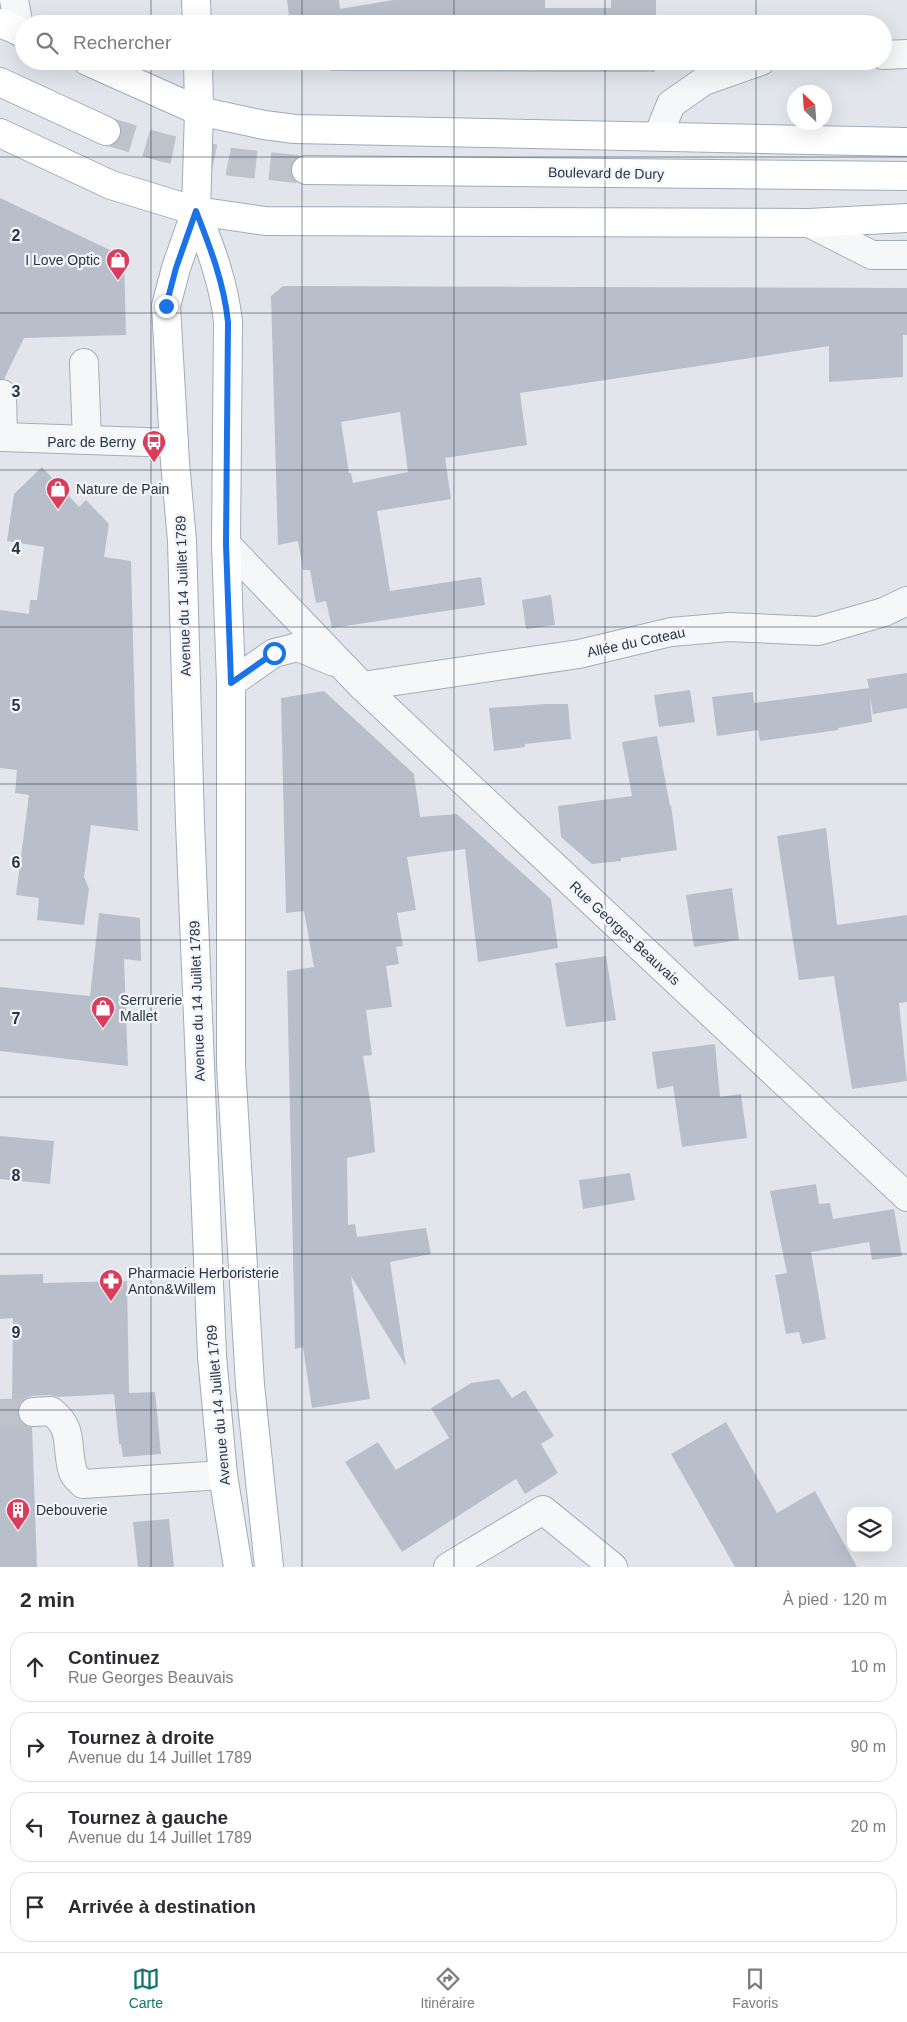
<!DOCTYPE html>
<html lang="fr">
<head>
<meta charset="utf-8">
<style>
  :root { --surface:#fff; --page:#f7f7f7; --text:#2b2b33; --muted:#7c7c81; --line:#e1e1e2; --accent:#0f766e }
  body { margin:0; font-family:Arial,sans-serif; background:var(--page); color:var(--text) }
  .controls { position:absolute; right:15px; bottom:15px; display:grid; overflow:hidden; border-radius:10px; box-shadow:0 5px 20px #0002 }
  .controls button { width:45px; height:45px; display:grid; place-items:center; padding:0; border:0; border-bottom:1px solid var(--line); background:var(--surface); color:var(--text); font:25px sans-serif }
  .compass { position:absolute; left:787px; top:85px; width:45px; height:45px; border-radius:50%; background:var(--surface); box-shadow:0 5px 20px #0002; rotate:335deg }
  .stop { position:absolute; width:15px; height:15px; margin:-11px; border:4px solid #1a73e8; border-radius:50%; background:#fff }
  .stop.end { background:#1a73e8; border-color:#fff; box-shadow:0 1px 5px #0008 }
  .list { margin:0; padding:0; list-style:none }
  h2 { display:flex; justify-content:space-between; align-items:center; height:65px; margin:0; padding:0 20px; font-size:21px }
  h2 small { font-size:16px; font-weight:400; color:var(--muted) }
  .list li { display:grid; grid-template-columns:32px 1fr auto; gap:15px; align-items:center; box-sizing:border-box; height:70px; margin:0 10px 10px; padding:0 10px; border:1px solid var(--line); border-radius:20px }
  .list b { display:block; font-size:19px; white-space:nowrap }
  .list p { margin:0; font-size:16px; white-space:nowrap; color:var(--muted) }
  .list em { font-size:16px; font-style:normal; color:var(--muted) }
  .icon { flex:none; width:28px; height:28px; fill:none; stroke:currentColor; stroke-width:2; stroke-linecap:round; stroke-linejoin:round }
  .map { position:relative; flex:none; width:907px; height:1567px; overflow:hidden }
  .search { position:absolute; background:var(--surface); box-shadow:0 5px 20px #0002; left:15px; right:15px; top:15px; height:55px; display:flex; align-items:center; gap:12px; box-sizing:border-box; padding:0 18px; border-radius:28px; color:var(--muted); font-size:19px }
  .sheet { height:385px; background:var(--surface) }
  nav { display:flex; justify-content:space-around; align-items:center; box-sizing:border-box; height:70px; border-top:1px solid var(--line); background:var(--surface); font-size:14px; color:var(--muted) }
  nav a { display:grid; justify-items:center; gap:2px }
  nav .on { color:var(--accent) }
  .map>svg:first-child { display:block }
  .building { fill:#b8bfca; fill-rule:evenodd }
  .lines { fill:none; stroke-linecap:round; stroke-linejoin:round }
  .minor-tunnel { stroke:#bdc2cb; stroke-width:28; stroke-dasharray:28 14; stroke-linecap:butt }
  .major-tunnel { stroke:#bdc2cb; stroke-width:28; stroke-dasharray:28 14; stroke-linecap:butt }
  .minor-casing { stroke:#a6adb7; stroke-width:30 }
  .major-casing { stroke:#a0abb9; stroke-width:30 }
  .minor { stroke:#f5f7f9; stroke-width:28 }
  .major { stroke:#fff; stroke-width:28 }
  .route { stroke:#1a73e8; stroke-width:6 }
  .grid { fill:none; stroke:#283445; stroke-width:1; stroke-opacity:0.55 }
  .labels { text-anchor:middle; dominant-baseline:central; stroke-width:4.5; stroke-linejoin:round; paint-order:stroke }
  .street-label { font-size:14px; fill:#283445; stroke:#f2f5f9 }
  .poi-label { font-size:14px; fill:#283445; stroke:#f2f5f9; text-anchor:start }
  .grid-label { font-size:16px; text-anchor:middle; font-weight:bold; fill:#283445; stroke:#f2f5f9; stroke-width:4.5; stroke-linejoin:round; paint-order:stroke }
</style>
</head>
<body>
<div class="map">
<svg width="907" height="1567" viewBox="0 0 907 1567">
  <rect width="100%" height="100%" fill="#e2e6ec"/>
  <g class="building">
    <path d="M287 0H339L340 9 393 0H545V8H611V0H656V24H290Z"/>
    <path d="M329 61H655V72H571L331 71Z"/>
    <path d="M0 198 110 250 124 260 126 335 24 338 4 379H0Z"/>
    <path d="M283 286 907 288V335H903V377L829 382V346L520 393 527 445 445 458 451 499 377 511 390 591 481 577 485 605 332 628 326 601 316 603 310 570H303L298 541 278 545 271 296ZM400 412 408 472 353 483 351 473H349L341 422Z"/>
    <path d="M42 467 79 507 86 500 109 524 104 557 131 561 138 831 91 825 84 877 89 889 84 925 37 920 39 898 16 895 29 795 15 793 17 770 0 768V610L29 614 30 600H37L44 547 7 541 14 494Z"/>
    <path d="M551 595 555 625 526 629 522 600Z"/>
    <path d="M907 673V708L873 714 870 695 872 722 838 728V730L760 741 758 730 717 736 712 697 753 692 754 703 869 688 867 679Z"/>
    <path d="M690 690 695 722 659 727 654 695Z"/>
    <path d="M324 691 414 774 420 817 457 814 551 899 558 948 478 962 465 849 407 857 416 910 397 913 403 946 396 947 399 964 386 966 392 1007 366 1010 372 1055 363 1056 371 1107 375 1152 347 1158 348 1225 355 1224 357 1237 426 1228 431 1254 390 1262 406 1366 351 1276 370 1399 312 1408 303 1347 295 1349 287 971 314 967 304 911 286 913 281 698Z"/>
    <path d="M546 704H568L571 739 525 744V747L494 751 489 708Z"/>
    <path d="M657 736 670 806 671 805 677 850 621 858V861L592 864 561 837 558 806 632 796 622 742Z"/>
    <path d="M826 828 837 925 907 915V1002L899 1003 907 1081 852 1089 834 976 799 980 777 836Z"/>
    <path d="M732 888 739 940 694 947 686 895Z"/>
    <path d="M99 913 140 918 141 961 124 959 128 1066 0 1051V987L90 996Z"/>
    <path d="M606 956 616 1020 566 1027 555 963Z"/>
    <path d="M715 1044 720 1097 741 1094 747 1138 682 1147 673 1086 657 1089 652 1052Z"/>
    <path d="M0 1136 54 1141 50 1184 0 1179Z"/>
    <path d="M630 1173 635 1200 583 1209 579 1180Z"/>
    <path d="M816 1184 819 1204 830 1203 833 1219 894 1209 902 1256 872 1260 869 1242 811 1252 826 1339 802 1344 799 1332 786 1334 775 1275 787 1273 770 1191Z"/>
    <path d="M43 1274V1283L127 1281 129 1393 155 1392 161 1454 123 1457 121 1444H119L114 1394 58 1397 50 1395 32 1396 24 1399 19 1405 17 1413 20 1421 26 1426 32 1427 37 1567H0V1399H12L13 1318 0 1319V1275Z"/>
    <path d="M499 1379 512 1398 525 1390 554 1436 541 1444 558 1473 525 1494 516 1479 402 1552 345 1462 378 1442 396 1470 449 1438 431 1408 471 1383Z"/>
    <path d="M726 1422 777 1513 815 1491 857 1567H735L671 1454Z"/>
    <path d="M169 1519 174 1567H138L133 1522Z"/>
  </g>
  <g class="lines">
    <path class="minor-tunnel" d="M0 1413 33 1412"/>
    <path class="major-tunnel" d="M106 131 164 148 232 162 306 170"/>
    <g class="minor-casing">
      <g id="minor">
        <path d="M14 0 20 32"/>
        <path d="M883 55 907 54"/>
        <path d="M658 136 671 104 704 81 761 61"/>
        <path d="M809 223 872 255H907"/>
        <path d="M84 363 87 440"/>
        <path d="M2 394 3 437 174 443"/>
        <path d="M226 544 362 686 907 1197"/>
        <path d="M231 683 274 653 298 647 334 662"/>
        <path d="M362 686 579 654 671 632 729 627 818 631 884 612 907 601"/>
        <path d="M33 1412 51 1411C75 1429 65 1447 73 1472 74 1476 79 1480 83 1484L223 1475"/>
        <path d="M448 1567 543 1510 613 1567"/>
      </g>
    </g>
    <g class="major-casing">
      <g id="major">
        <path d="M196 0 197 24"/>
        <path d="M0 23 24 33"/>
        <path d="M87 61 199 111 264 125 295 129 907 142"/>
        <path d="M198 61 199 111 196 211 176 268 166 306 175 462 182 541 190 823 212 1356 223 1475 238 1567"/>
        <path d="M0 82 106 131"/>
        <path d="M0 133 111 185 196 211 265 221 809 223 907 218"/>
        <path d="M306 170 907 176"/>
        <path d="M196 211C210 247 224 283 228 322L226 544 231 683V1065L250 1385 269 1567"/>
      </g>
    </g>
    <use href="#minor" class="minor"/>
    <use href="#major" class="major"/>
  </g>
  <g class="lines">
    <path class="route" d="M166 306 176 268 196 211C210 247 224 283 228 322L226 544 231 683 274 653"/>
  </g>
  <path class="grid" d="M151 0V24M302 0V24M454 0V24M605 0V24M756 0V24M151 61V1567M302 61V1567M454 61V1567M605 61V1567M756 61V1567M0 157H907M0 313H907M0 470H907M0 627H907M0 784H907M0 940H907M0 1097H907M0 1254H907M0 1410H907"/>
  <defs>
    <g id="shop-pin" transform="scale(1.25)"><path d="M0 17L-7.5 6A9.5 9.5 0 1 1 7.5 6Z" fill="#dc3c5b" stroke="#f2f5f9"/><path d="M-5-2.5h2.3a2.7 3.5 0 0 1 5.4 0H5L5.5 6h-11ZM-1.5-2.5h3a1.5 2.3 0 0 0-3 0Z" fill="#fff"/></g>
    <g id="bus-pin" transform="scale(1.25)"><path d="M0 17L-7.5 6A9.5 9.5 0 1 1 7.5 6Z" fill="#dc3c5b" stroke="#f2f5f9"/><path d="M-5-6H5V4H4V6H2V4H-2V6H-4V4H-5ZM-3.5-4V0h7V-4ZM-3.5 1.2v1.5H-2V1.2ZM2 1.2v1.5H3.5V1.2Z" fill="#fff"/></g>
    <g id="pharmacy-pin" transform="scale(1.25)"><path d="M0 17L-7.5 6A9.5 9.5 0 1 1 7.5 6Z" fill="#dc3c5b" stroke="#f2f5f9"/><path d="M-2-6h4v4h4v4h-4v4h-4v-4h-4v-4h4Z" fill="#fff"/></g>
    <g id="building-pin" transform="scale(1.25)"><path d="M0 17L-7.5 6A9.5 9.5 0 1 1 7.5 6Z" fill="#dc3c5b" stroke="#f2f5f9"/><path d="M-4-6H4V6H1V3H-1V6H-4ZM-2.5-4.3h1.7v1.8h-1.7ZM.8-4.3h1.7v1.8H.8ZM-2.5-1h1.7V.8h-1.7ZM.8-1h1.7V.8H.8Z" fill="#fff"/></g>
  </defs>
  <g fill-rule="evenodd">
    <use href="#shop-pin" x="118" y="260"/>
    <use href="#bus-pin" x="154" y="442"/>
    <use href="#shop-pin" x="58" y="489"/>
    <use href="#shop-pin" x="103" y="1008"/>
    <use href="#pharmacy-pin" x="111" y="1281"/>
    <use href="#building-pin" x="18" y="1510"/>
  </g>
  <g class="labels">
    <g class="street-label">
      <text transform="translate(606 173) rotate(1)">Boulevard de Dury</text>
      <text transform="translate(183 596) rotate(-92)">Avenue du 14 Juillet 1789</text>
      <text transform="translate(636 642) rotate(-12)">Allée du Coteau</text>
      <text transform="translate(625 933) rotate(43)">Rue Georges Beauvais</text>
      <text transform="translate(197 1001) rotate(-92)">Avenue du 14 Juillet 1789</text>
      <text transform="translate(218 1405) rotate(-95)">Avenue du 14 Juillet 1789</text>
    </g>
    <g class="poi-label">
      <text x="100" y="260" text-anchor="end">I Love Optic</text>
      <text x="136" y="442" text-anchor="end">Parc de Berny</text>
      <text x="76" y="489">Nature de Pain</text>
      <text x="120" y="1000">Serrurerie<tspan x="120" dy="16">Mallet</tspan></text>
      <text x="128" y="1273">Pharmacie Herboristerie<tspan x="128" dy="16">Anton&amp;Willem</tspan></text>
      <text x="36" y="1510">Debouverie</text>
    </g>
  </g>
  <g class="grid-label">
    <text x="16" y="241">2</text>
    <text x="16" y="397">3</text>
    <text x="16" y="554">4</text>
    <text x="16" y="711">5</text>
    <text x="16" y="868">6</text>
    <text x="16" y="1024">7</text>
    <text x="16" y="1181">8</text>
    <text x="16" y="1338">9</text>
  </g>
</svg>
<div class="controls">
<button><svg class="icon" aria-label="layers" viewBox="0 0 24 24"><path d="M12 4l9 5-9 5-9-5zM3 14l9 5 9-5"/></svg></button>
</div>
<svg class="compass" viewBox="-18 -18 36 36"><path d="M0-13l5 13h-10z" fill="#e53935"/><path d="M0 13l5-13h-10z" fill="#7c7c81"/></svg>
<div class="stop" style="left:274px;top:653px"></div>
<div class="stop end" style="left:166px;top:306px"></div>
<div class="search"><svg class="icon" aria-label="search" viewBox="0 0 24 24"><circle cx="10" cy="10" r="6"/><path d="M15 15l6 6"/></svg>Rechercher</div>
</div>
<section class="sheet">
<h2>2 min<small>À pied · 120 m</small></h2>
<ul class="list">
<li><svg class="icon" aria-label="ahead" viewBox="0 0 24 24"><path d="M12 20V5M6 11l6-6 6 6"/></svg><div><b>Continuez</b><p>Rue Georges Beauvais</p></div><em>10 m</em></li>
<li><svg class="icon" aria-label="right" viewBox="0 0 24 24"><path d="M7 20v-9h11M14 6l5 5-5 5"/></svg><div><b>Tournez à droite</b><p>Avenue du 14 Juillet 1789</p></div><em>90 m</em></li>
<li><svg class="icon" aria-label="left" viewBox="0 0 24 24"><path d="M17 20v-9H6M10 6l-5 5 5 5"/></svg><div><b>Tournez à gauche</b><p>Avenue du 14 Juillet 1789</p></div><em>20 m</em></li>
<li><svg class="icon" aria-label="arrive" viewBox="0 0 24 24"><path d="M6 21V4h12l-3 4 3 4H6"/></svg><div><b>Arrivée à destination</b></div></li>
</ul>
</section>
<nav>
<a class="on"><svg class="icon" aria-label="map" viewBox="0 0 24 24"><path d="M3 6l6-2 6 2 6-2v14l-6 2-6-2-6 2zM9 4v14M15 6v14"/></svg>Carte</a>
<a><svg class="icon" aria-label="directions" viewBox="0 0 24 24"><path d="M12 3l9 9-9 9-9-9zM9 14v-3h6M13 9l2 2-2 2"/></svg>Itinéraire</a>
<a><svg class="icon" aria-label="saved" viewBox="0 0 24 24"><path d="M7 4h10v16l-5-4-5 4z"/></svg>Favoris</a>
</nav>
</body>
</html>
